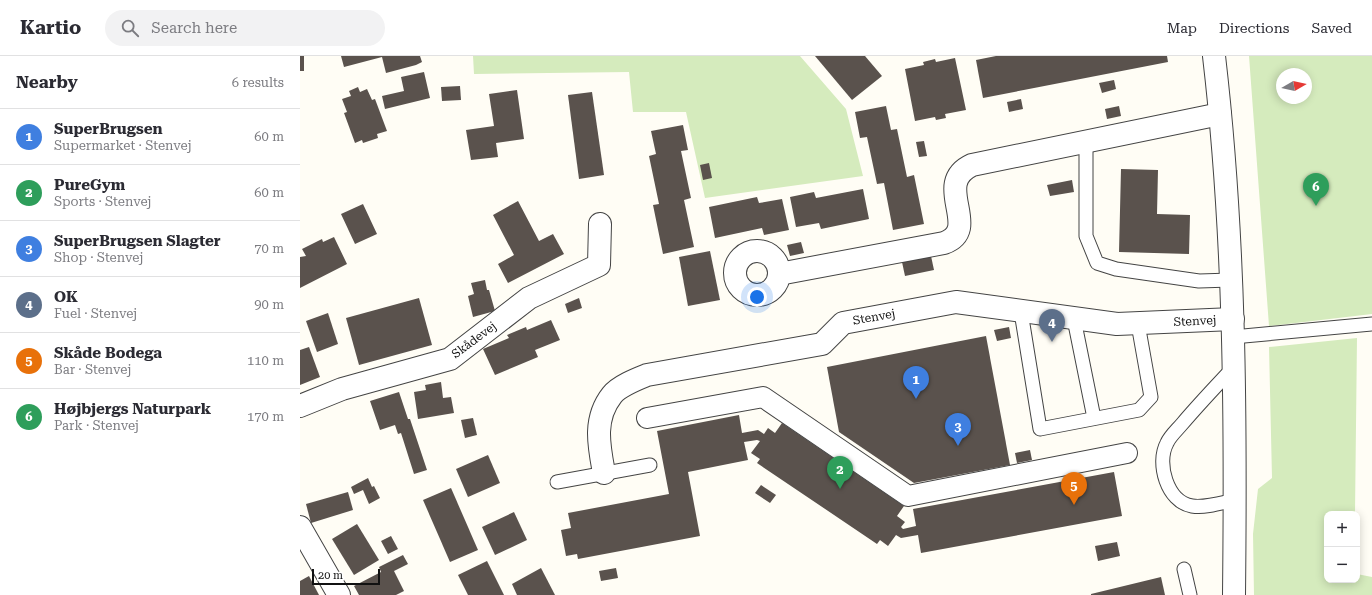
<!DOCTYPE html>
<html lang="en">
<head>
<meta charset="utf-8">
<style>
  :root { --surface:#fff; --page:#f2f2f3; --text:#2b2b33; --muted:#7c7c81; --line:#e1e1e2; --accent:#db2777 }
  body { margin:0; font-family:"Roboto Serif",serif; background:var(--page); color:var(--text) }
  .controls { position:absolute; right:12px; bottom:12px; display:grid; overflow:hidden; border-radius:8px; box-shadow:0 2px 10px #0003 }
  .controls button { width:36px; height:36px; display:grid; place-items:center; padding:0; border:0; border-bottom:1px solid var(--line); background:var(--surface); color:var(--text); font:20px sans-serif }
  .compass { position:absolute; left:976px; top:12px; width:36px; height:36px; border-radius:50%; background:var(--surface); box-shadow:0 2px 10px #0003; rotate:81deg }
  .scale { position:absolute; left:12px; bottom:10px; width:68px; box-sizing:border-box; padding-left:4px; border:2px solid #111; border-top:0; font-size:11px; line-height:14px; white-space:nowrap; color:#111; -webkit-text-stroke:3px #fff; paint-order:stroke }
  .you { position:absolute; left:457px; top:241px; width:14px; height:14px; margin:-10px; border:3px solid #fff; border-radius:50%; background:#1a73e8; box-shadow:0 0 0 6px #1a73e833 }
  .badge { display:grid; place-items:center; width:26px; height:26px; border-radius:50%; background:var(--accent); color:#fff; font-size:13px; font-weight:700 }
  .pin { position:absolute; translate:-50% -33px; filter:drop-shadow(0 1px 2px #0008) }
  .pin::after { content:''; position:absolute; top:21px; width:14px; height:12px; background:inherit; clip-path:polygon(0 0,100% 0,50% 100%) }
  .list { margin:0; padding:0; list-style:none }
  h2 { display:flex; justify-content:space-between; align-items:center; height:52px; margin:0; padding:0 16px; font-size:17px }
  h2 small { font-size:13px; font-weight:400; color:var(--muted) }
  .list li { display:grid; grid-template-columns:26px 1fr auto; gap:12px; align-items:center; box-sizing:border-box; height:56px; padding:0 16px; border-top:1px solid var(--line) }
  .list b { display:block; font-size:15px; white-space:nowrap }
  .list p { margin:0; font-size:13px; white-space:nowrap; color:var(--muted) }
  .list em { font-size:13px; font-style:normal; color:var(--muted) }
  .icon { flex:none; width:22px; height:22px; fill:none; stroke:currentColor; stroke-width:2; stroke-linecap:round; stroke-linejoin:round }
  .map { position:relative; flex:none; width:1072px; height:539px; overflow:hidden }
  header { display:flex; align-items:center; gap:24px; box-sizing:border-box; height:56px; padding:0 20px; background:var(--surface); border-bottom:1px solid var(--line) }
  header strong { font-size:19px }
  nav { display:flex; gap:22px; margin-inline-start:auto; font-size:14px }
  .search { width:280px; height:36px; background:var(--page); display:flex; align-items:center; gap:10px; box-sizing:border-box; padding:0 14px; border-radius:22px; color:var(--muted); font-size:15px }
  main { display:flex }
  aside { flex:1; background:var(--surface) }
  .map>svg:first-child { display:block }
  .green { fill:#d5ebbd; fill-rule:evenodd }
  .building { fill:#5a524d }
  .lines { fill:none; stroke-linecap:round; stroke-linejoin:round }
  .service-casing { stroke:#444; stroke-width:15 }
  .pedestrian-casing { stroke:#444; stroke-width:22 }
  .minor-casing { stroke:#444; stroke-width:24 }
  .service { stroke:#fff; stroke-width:13 }
  .pedestrian { stroke:#fff; stroke-width:20 }
  .minor { stroke:#fff; stroke-width:22 }
  .labels { text-anchor:middle; dominant-baseline:central; stroke-width:4; stroke-linejoin:round; paint-order:stroke }
  .street-label { font-size:12px; fill:#111; stroke:#fff }
</style>
</head>
<body>
<header>
<strong>Kartio</strong>
<div class="search"><svg class="icon" aria-label="search" viewBox="0 0 24 24"><circle cx="10" cy="10" r="6"/><path d="M15 15l6 6"/></svg>Search here</div>
<nav><a>Map</a><a>Directions</a><a>Saved</a></nav>
</header>
<main>
<aside>
<h2>Nearby<small>6 results</small></h2>
<ul class="list">
<li><span class="badge" style="background:#3f7fe0">1</span><div><b>SuperBrugsen</b><p>Supermarket · Stenvej</p></div><em>60 m</em></li>
<li><span class="badge" style="background:#2e9e5b">2</span><div><b>PureGym</b><p>Sports · Stenvej</p></div><em>60 m</em></li>
<li><span class="badge" style="background:#3f7fe0">3</span><div><b>SuperBrugsen Slagter</b><p>Shop · Stenvej</p></div><em>70 m</em></li>
<li><span class="badge" style="background:#5c6f8a">4</span><div><b>OK</b><p>Fuel · Stenvej</p></div><em>90 m</em></li>
<li><span class="badge" style="background:#e8710a">5</span><div><b>Skåde Bodega</b><p>Bar · Stenvej</p></div><em>110 m</em></li>
<li><span class="badge" style="background:#2e9e5b">6</span><div><b>Højbjergs Naturpark</b><p>Park · Stenvej</p></div><em>170 m</em></li>
</ul>
</aside>
<div class="map">
<svg width="1072" height="539" viewBox="0 0 1072 539">
  <rect width="100%" height="100%" fill="#fffdf5"/>
  <g class="green">
    <path d="M173 0H500L546 53 563 120 405 142 386 56H333L329 16 174 18Z"/>
    <path d="M949 0H1072V258L969 270ZM982 18H1006V42H982Z"/>
    <path d="M1057 282 1055 458H1027V524H1057V518L1072 521V539H954L953 478 958 433 972 422 969 291Z"/>
  </g>
  <g class="building">
    <rect x="0" y="0" width="4" height="15"/>
    <path d="M41 0H120L122 6 116 9 86 17 82 1 44 11Z"/>
    <path d="M515 0H565L582 20 552 44Z"/>
    <path d="M696 0H867L868 6 683 42 676 4Z"/>
    <path d="M655 2 666 54 645 58 646 62 636 64 635 61 615 65 605 13 624 9 623 6 635 3 636 6Z"/>
    <path d="M124 16 130 42 85 53 82 40 104 35 101 21Z"/>
    <path d="M814 24 816 33 802 37 799 27Z"/>
    <path d="M160 30 161 44 142 45 141 31Z"/>
    <path d="M58 31 60 36 67 33 72 44 75 43 87 75 77 78 78 82 63 87 62 84 55 87 44 57 47 56 42 43 51 40 49 35Z"/>
    <path d="M217 34 224 83 196 87 198 101 171 104 166 74 194 70 189 38Z"/>
    <path d="M292 36 304 119 279 123 268 39Z"/>
    <path d="M721 43 723 53 709 56 707 46Z"/>
    <path d="M586 50 591 74 597 73 607 121 614 119 624 168 593 174 584 127 577 128 567 81 560 82 555 56Z"/>
    <path d="M819 50 821 60 807 63 805 53Z"/>
    <path d="M383 69 388 94 381 95 391 142 384 144 394 191 363 198 353 149 359 148 349 100 356 98 351 75Z"/>
    <path d="M624 85 627 100 619 101 616 86Z"/>
    <path d="M409 107 412 122 403 124 400 109Z"/>
    <path d="M821 113 858 114 857 158 890 159 889 198 819 196Z"/>
    <path d="M772 124 774 136 750 140 747 129Z"/>
    <path d="M563 133 569 163 521 173 519 167 496 171 490 141 514 136 516 142Z"/>
    <path d="M457 141 459 147 482 143 489 174 464 179 462 172 415 182 409 151Z"/>
    <path d="M218 145 239 185 253 178 264 198 208 227 198 208 214 199 193 159Z"/>
    <path d="M63 148 77 178 55 188 41 158Z"/>
    <path d="M34 181 47 208 0 232V201L6 200 2 193 22 183 23 186Z"/>
    <path d="M501 186 504 197 490 200 487 189Z"/>
    <path d="M410 195 420 244 388 250 379 201Z"/>
    <path d="M631 200 634 214 605 220 602 206Z"/>
    <path d="M185 224 187 234H189L195 255 173 261 168 240 174 238 171 227Z"/>
    <path d="M119 242 132 289 59 309 46 262Z"/>
    <path d="M279 242 282 252 268 257 265 248Z"/>
    <path d="M28 257 38 288 17 296 6 265Z"/>
    <path d="M251 264 260 284 235 294 238 301 195 319 183 293 209 282 207 279 226 271 227 274Z"/>
    <path d="M709 271 711 282 697 285 694 274Z"/>
    <path d="M686 280 710 409 614 427 539 376 527 311Z"/>
    <path d="M9 291 20 321 0 329V294Z"/>
    <path d="M141 326 143 342 151 341 154 357 118 363 114 336 126 334 125 329Z"/>
    <path d="M99 336 108 363H110L127 414 114 418 101 377 98 378 95 369 80 374 70 345Z"/>
    <path d="M439 359 442 377 458 374 464 378 468 372 475 377 482 367 604 450 597 460 605 466 601 471 603 473 616 470 613 453 814 416 822 460 621 497 618 479 601 482 596 479 588 490 580 484 577 488 457 407 460 403 451 397 460 385 457 384 444 386 448 404 388 416 400 480 278 503 277 498 266 500 261 474 271 472 268 457 369 438 357 375Z"/>
    <path d="M173 362 177 379 165 382 161 364Z"/>
    <path d="M730 394 732 404 717 407 715 397Z"/>
    <path d="M188 399 200 427 168 441 156 413Z"/>
    <path d="M68 422 72 431 74 430 80 442 69 448 63 434 54 438 51 431Z"/>
    <path d="M461 429 476 439 470 447 455 437Z"/>
    <path d="M151 432 178 494 150 506 123 444Z"/>
    <path d="M48 436 53 454 11 467 6 448Z"/>
    <path d="M214 456 227 484 195 499 182 471Z"/>
    <path d="M57 468 79 504 54 519 32 483Z"/>
    <path d="M91 480 98 493 88 498 81 485Z"/>
    <path d="M817 486 820 500 798 505 795 490Z"/>
    <path d="M103 499 108 508 94 515 104 535 96 539H59L54 530 81 516 79 511Z"/>
    <path d="M187 505 204 539H168L158 519Z"/>
    <path d="M241 512 255 539H217L212 528Z"/>
    <path d="M316 512 318 522 301 525 299 515Z"/>
    <path d="M9 520 19 539H0V525Z"/>
    <path d="M861 521 865 539H791V538Z"/>
  </g>
  <g class="lines">
    <g class="service-casing">
      <g id="service">
        <path d="M786 86V180L797 207 816 213 899 225 931 224"/>
        <path d="M721 256 740 373 839 354 851 341 838 268"/>
        <path d="M774 263 794 362"/>
        <path d="M933 281 1072 268"/>
        <path d="M934 311C916 330 899 348 882 368 877 374 870 380 867 387 856 407 867 446 892 450 906 452 921 447 935 444"/>
        <path d="M257 426 350 409"/>
        <path d="M884 513 890 539"/>
      </g>
    </g>
    <g class="pedestrian-casing">
      <path id="pedestrian" d="M347 362 463 341 608 440 827 397"/>
    </g>
    <g class="minor-casing">
      <g id="minor">
        <path d="M914 0C935 179 936 359 934 539"/>
        <circle cx="457" cy="217" r="22"/>
        <path d="M479 218 644 187C683 173 631 128 672 109L920 58"/>
        <path d="M0 350 42 333 150 303 229 242 299 209 300 168"/>
        <path d="M304 417C299 390 293 363 312 339 319 330 337 323 347 319L522 288 543 267 656 246 817 268 933 263"/>
        <path d="M0 471 39 539"/>
      </g>
    </g>
    <use href="#service" class="service"/>
    <use href="#pedestrian" class="pedestrian"/>
    <use href="#minor" class="minor"/>
  </g>
  <g class="labels">
    <g class="street-label">
      <text transform="translate(574 261) rotate(-10)">Stenvej</text>
      <text transform="translate(895 265) rotate(-3)">Stenvej</text>
      <text transform="translate(174 284) rotate(-37)">Skådevej</text>
    </g>
  </g>
</svg>
<div class="controls">
<button>+</button>
<button>−</button>
</div>
<svg class="compass" viewBox="-18 -18 36 36"><path d="M0-13l5 13h-10z" fill="#e53935"/><path d="M0 13l5-13h-10z" fill="#7c7c81"/></svg>
<div class="scale">20 m</div>
<div class="you"></div>
<div class="pin badge" style="left:616px;top:343px;background:#3f7fe0">1</div>
<div class="pin badge" style="left:540px;top:433px;background:#2e9e5b">2</div>
<div class="pin badge" style="left:658px;top:390px;background:#3f7fe0">3</div>
<div class="pin badge" style="left:752px;top:286px;background:#5c6f8a">4</div>
<div class="pin badge" style="left:774px;top:449px;background:#e8710a">5</div>
<div class="pin badge" style="left:1016px;top:150px;background:#2e9e5b">6</div>
</div>
</main>
</body>
</html>
